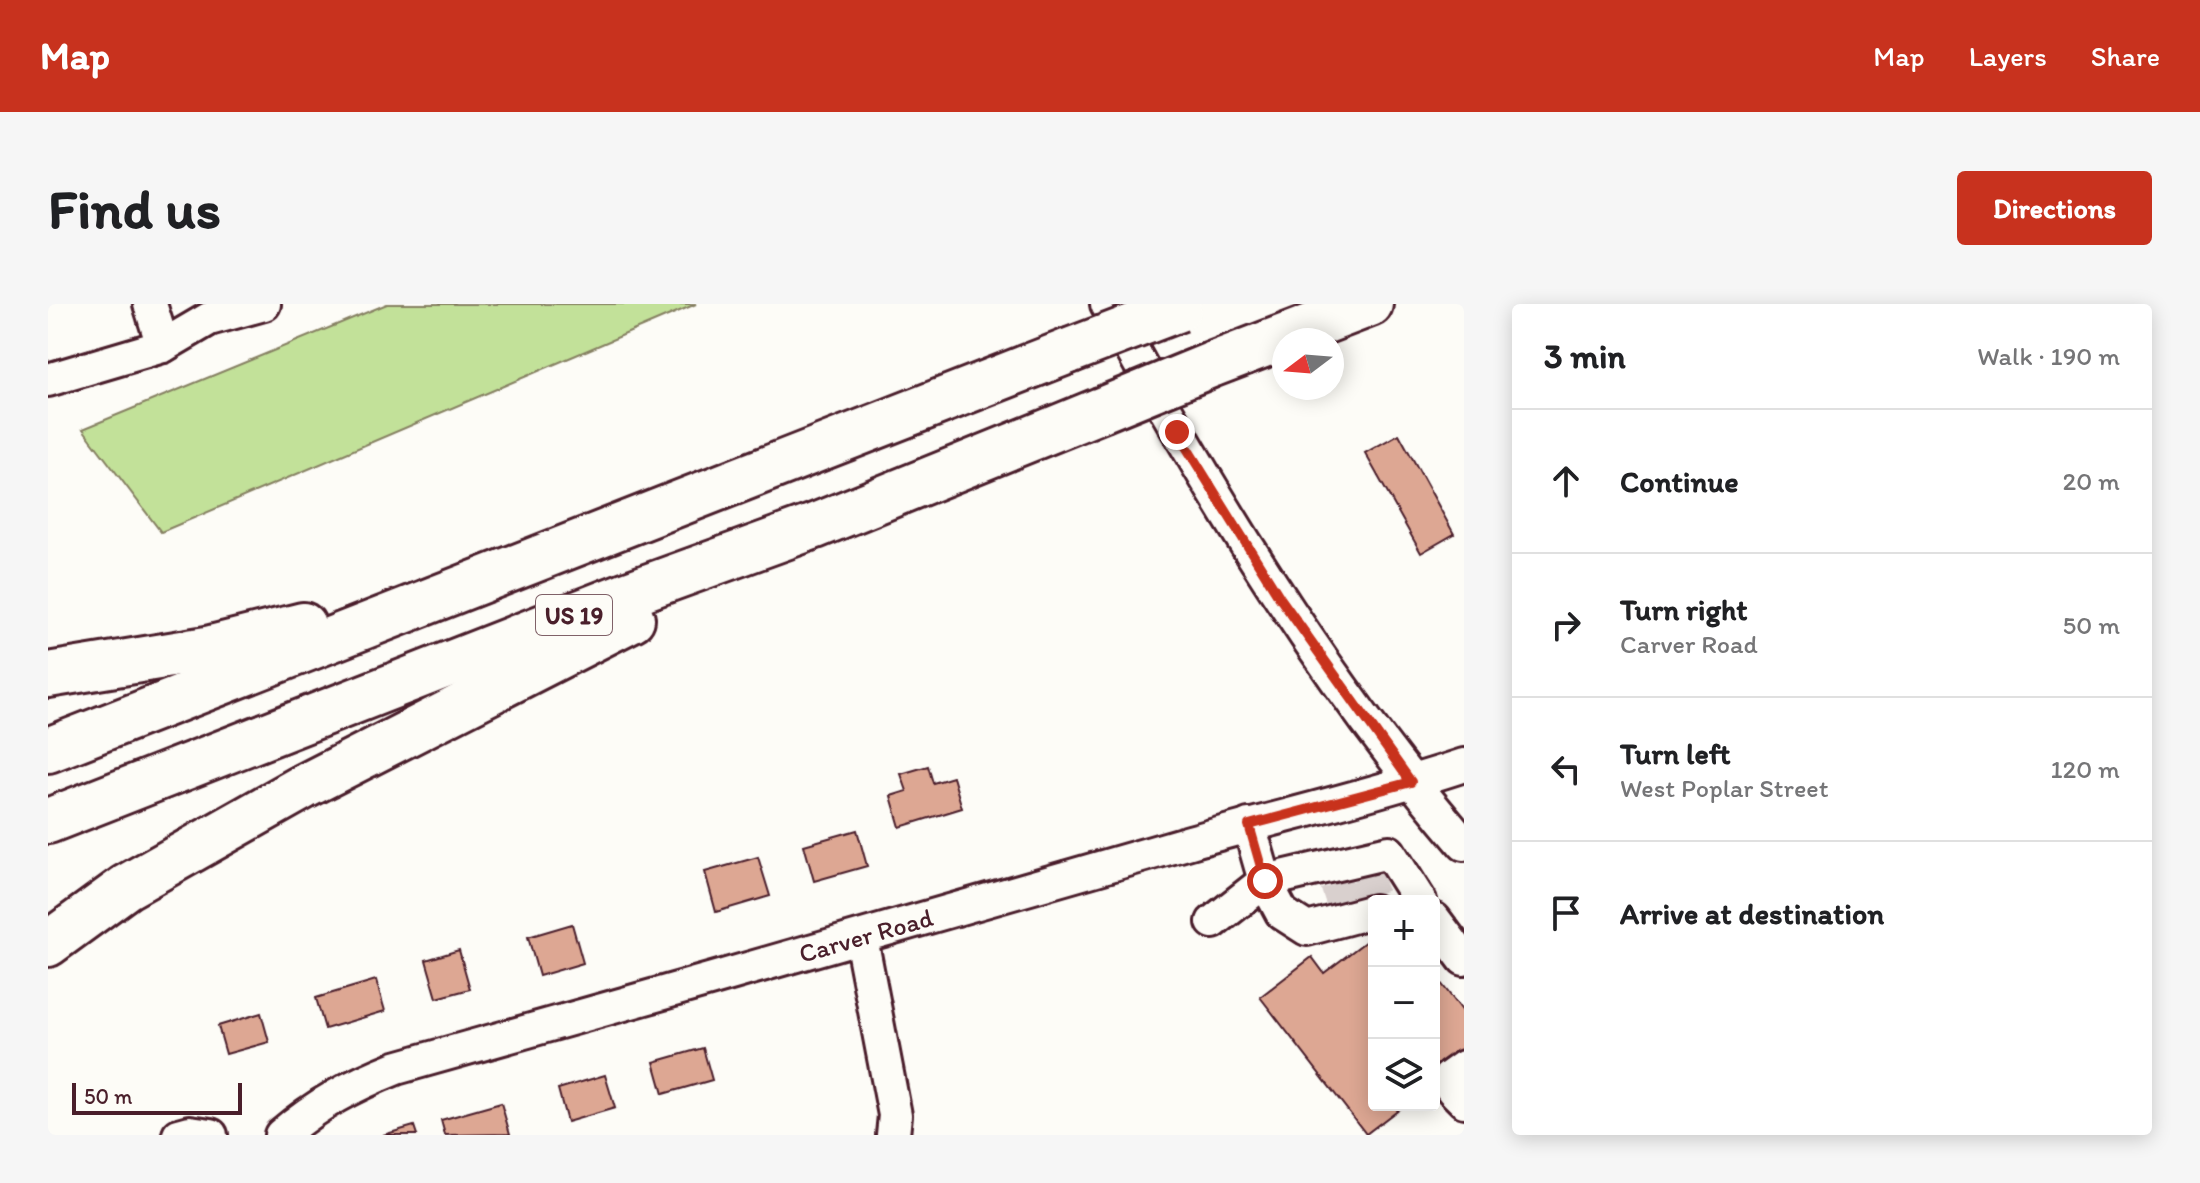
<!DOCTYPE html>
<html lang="en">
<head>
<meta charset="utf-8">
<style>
  :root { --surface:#fff; --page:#f6f6f6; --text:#202124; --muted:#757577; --line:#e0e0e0; --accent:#c8321e }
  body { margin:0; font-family:Itim,sans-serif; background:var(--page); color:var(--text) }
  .controls { position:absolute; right:24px; bottom:24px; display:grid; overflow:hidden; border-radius:8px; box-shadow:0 4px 20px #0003 }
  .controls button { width:72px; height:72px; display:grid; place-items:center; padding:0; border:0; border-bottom:2px solid var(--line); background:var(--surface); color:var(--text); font:40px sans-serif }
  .compass { position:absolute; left:1224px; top:24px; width:72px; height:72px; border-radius:50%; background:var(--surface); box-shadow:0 4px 20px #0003; rotate:254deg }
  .scale { position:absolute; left:24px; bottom:20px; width:170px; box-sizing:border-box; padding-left:8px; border:4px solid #4a1f2b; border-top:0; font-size:22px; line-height:28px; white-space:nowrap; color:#4a1f2b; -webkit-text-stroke:6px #fdfcf7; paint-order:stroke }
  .stop { position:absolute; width:24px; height:24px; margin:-18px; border:6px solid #c8321e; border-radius:50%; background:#fff }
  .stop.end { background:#c8321e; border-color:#fff; box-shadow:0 2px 8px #0008 }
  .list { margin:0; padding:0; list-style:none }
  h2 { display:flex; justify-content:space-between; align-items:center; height:104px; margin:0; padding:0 32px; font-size:34px }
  h2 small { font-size:26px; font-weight:400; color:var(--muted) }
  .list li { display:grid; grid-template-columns:52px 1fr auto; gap:24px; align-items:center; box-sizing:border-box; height:144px; padding:0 32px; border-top:2px solid var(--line) }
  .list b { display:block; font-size:30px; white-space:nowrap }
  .list p { margin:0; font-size:26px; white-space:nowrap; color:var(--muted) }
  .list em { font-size:26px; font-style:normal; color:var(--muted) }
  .icon { flex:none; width:44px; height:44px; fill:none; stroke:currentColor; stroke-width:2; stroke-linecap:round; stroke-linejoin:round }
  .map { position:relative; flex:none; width:1416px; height:831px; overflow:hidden; border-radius:8px }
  header { display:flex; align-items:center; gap:48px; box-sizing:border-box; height:112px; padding:0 40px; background:var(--accent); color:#fff }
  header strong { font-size:38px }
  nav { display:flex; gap:44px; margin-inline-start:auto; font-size:28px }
  .intro { display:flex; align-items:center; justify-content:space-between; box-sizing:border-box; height:192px; padding:0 48px }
  h1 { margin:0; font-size:56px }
  .button { padding:20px 36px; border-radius:8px; background:var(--accent); color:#fff; font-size:28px; font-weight:700 }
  main { display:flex; gap:48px; padding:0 48px }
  aside { flex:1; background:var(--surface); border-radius:8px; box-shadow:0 4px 20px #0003 }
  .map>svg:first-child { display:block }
  .green { fill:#c2e199; stroke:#868062; stroke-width:2 }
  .building { fill:#dda793; stroke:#4a1f2b; stroke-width:2 }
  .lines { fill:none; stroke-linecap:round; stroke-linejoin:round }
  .minor-tunnel { stroke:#d9d0ce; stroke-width:32; stroke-dasharray:32 16; stroke-linecap:butt }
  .minor-casing { stroke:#4a1f2b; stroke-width:38 }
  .highway-casing { stroke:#4a1f2b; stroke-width:50 }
  .minor { stroke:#fdfcf7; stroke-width:32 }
  .highway { stroke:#fdfcf7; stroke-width:44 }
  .highway-bridge-casing { stroke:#4a1f2b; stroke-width:50; stroke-linecap:butt }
  .highway-bridge { stroke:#fdfcf7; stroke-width:44 }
  .route { stroke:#c8321e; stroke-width:10 }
  .labels { text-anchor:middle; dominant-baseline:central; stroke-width:8; stroke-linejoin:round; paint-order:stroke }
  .shield { fill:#fdfcf7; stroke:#806168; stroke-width:2 }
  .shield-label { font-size:24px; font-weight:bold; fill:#4a1f2b }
  .street-label { font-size:26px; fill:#4a1f2b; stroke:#fdfcf7 }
</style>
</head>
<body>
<header>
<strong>Map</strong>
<nav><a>Map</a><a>Layers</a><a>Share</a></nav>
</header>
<div class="intro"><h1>Find us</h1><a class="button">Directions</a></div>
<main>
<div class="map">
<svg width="1416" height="831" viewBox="0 0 1416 831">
  <rect width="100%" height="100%" fill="#fdfcf7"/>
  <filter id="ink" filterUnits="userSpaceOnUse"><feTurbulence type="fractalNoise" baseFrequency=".0125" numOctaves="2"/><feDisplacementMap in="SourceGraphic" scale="16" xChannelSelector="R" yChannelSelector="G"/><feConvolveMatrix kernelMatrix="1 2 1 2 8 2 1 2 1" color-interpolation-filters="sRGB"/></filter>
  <g filter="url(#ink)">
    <path class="green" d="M339 0H648L113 228 35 125Z"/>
    <g class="building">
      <path d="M1351 130 1406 230 1373 249 1317 149Z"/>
      <path d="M880 462 885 479 905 473 914 504 852 523 843 492 859 487 853 470Z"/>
      <path d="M809 526 819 562 766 577 756 541Z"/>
      <path d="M710 553 722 592 668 608 657 568Z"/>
      <path d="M524 620 535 659 491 672 480 633Z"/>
      <path d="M1326 631V801H1356L1318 830 1212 693 1264 653 1276 669Z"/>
      <path d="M411 646 422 685 389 694 378 656Z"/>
      <path d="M1386 670 1416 709V755L1386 778Z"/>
      <path d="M328 676 337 707 277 725 268 694Z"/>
      <path d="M213 709 221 738 178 750 170 722Z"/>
      <path d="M655 744 664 776 615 790 606 758Z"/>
      <path d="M557 771 567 804 519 818 510 785Z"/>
      <path d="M453 799 462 830 397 831 393 816Z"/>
      <path d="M366 822 369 831H335Z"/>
    </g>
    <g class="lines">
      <g class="minor-tunnel">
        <path d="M1317 572 1325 592"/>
        <path d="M1288 580 1295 601"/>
      </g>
      <g class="minor-casing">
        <g id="minor">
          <path d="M102 0 115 42"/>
          <path d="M1059 0C1162 190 1275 376 1416 540"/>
          <path d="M0 76 115 42 161 15 216 0"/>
          <path d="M1201 521 1217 577 1234 609 1259 625 1326 607"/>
          <path d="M1386 615 1416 655"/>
          <path d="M1165 618 1217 577 1341 548 1372 597"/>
          <path d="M813 634 847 811 845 831"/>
          <path d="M1416 763 1402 773 1404 785 1416 797"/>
          <path d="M131 831 142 828 163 831"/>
          <path id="s1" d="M233 831C269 800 305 781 348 764 613 690 878 615 1142 538 1233 512 1326 491 1416 461"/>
        </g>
      </g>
      <g class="highway-casing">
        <g id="highway">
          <path d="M1163 61 1322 0"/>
          <path d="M0 371 159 345 255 321"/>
          <path d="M0 446 1021 47"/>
          <path d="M0 517 577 291 767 222 1053 106"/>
          <path d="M0 640 78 583 255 483 584 315"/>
        </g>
      </g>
      <use href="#minor" class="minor"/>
      <use href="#highway" class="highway"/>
      <g class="highway-bridge-casing">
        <g id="highway-bridge">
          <path d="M1021 47 1131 5"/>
          <path d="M1053 106 1163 61"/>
        </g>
      </g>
      <use href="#highway-bridge" class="highway-bridge"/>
    </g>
  </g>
  <g class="lines" filter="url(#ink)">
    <path class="route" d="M1129 128 1232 294 1363 478 1201 521 1217 577"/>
  </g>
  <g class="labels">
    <rect class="shield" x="488" y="291" width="76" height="40" rx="6"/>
    <g class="shield-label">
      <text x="526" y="311">US 19</text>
    </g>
    <g class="street-label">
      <text stroke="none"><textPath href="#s1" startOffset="622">Carver Road</textPath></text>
    </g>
  </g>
</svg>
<div class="controls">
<button>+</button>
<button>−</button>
<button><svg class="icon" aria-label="layers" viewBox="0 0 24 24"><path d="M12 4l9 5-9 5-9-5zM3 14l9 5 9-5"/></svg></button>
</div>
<svg class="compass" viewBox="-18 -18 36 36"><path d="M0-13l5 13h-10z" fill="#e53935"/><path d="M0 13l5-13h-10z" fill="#757577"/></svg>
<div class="scale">50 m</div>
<div class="stop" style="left:1217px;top:577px"></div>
<div class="stop end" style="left:1129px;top:128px"></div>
</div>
<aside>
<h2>3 min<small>Walk · 190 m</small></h2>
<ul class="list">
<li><svg class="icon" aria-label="ahead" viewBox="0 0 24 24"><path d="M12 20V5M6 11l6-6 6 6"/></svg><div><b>Continue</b></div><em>20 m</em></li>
<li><svg class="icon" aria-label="right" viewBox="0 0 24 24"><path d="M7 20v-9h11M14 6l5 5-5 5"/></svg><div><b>Turn right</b><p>Carver Road</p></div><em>50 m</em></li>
<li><svg class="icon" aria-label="left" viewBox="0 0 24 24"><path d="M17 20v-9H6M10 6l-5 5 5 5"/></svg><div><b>Turn left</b><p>West Poplar Street</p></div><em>120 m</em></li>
<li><svg class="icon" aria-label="arrive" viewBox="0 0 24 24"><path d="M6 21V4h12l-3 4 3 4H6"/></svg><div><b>Arrive at destination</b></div></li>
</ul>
</aside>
</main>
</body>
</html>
